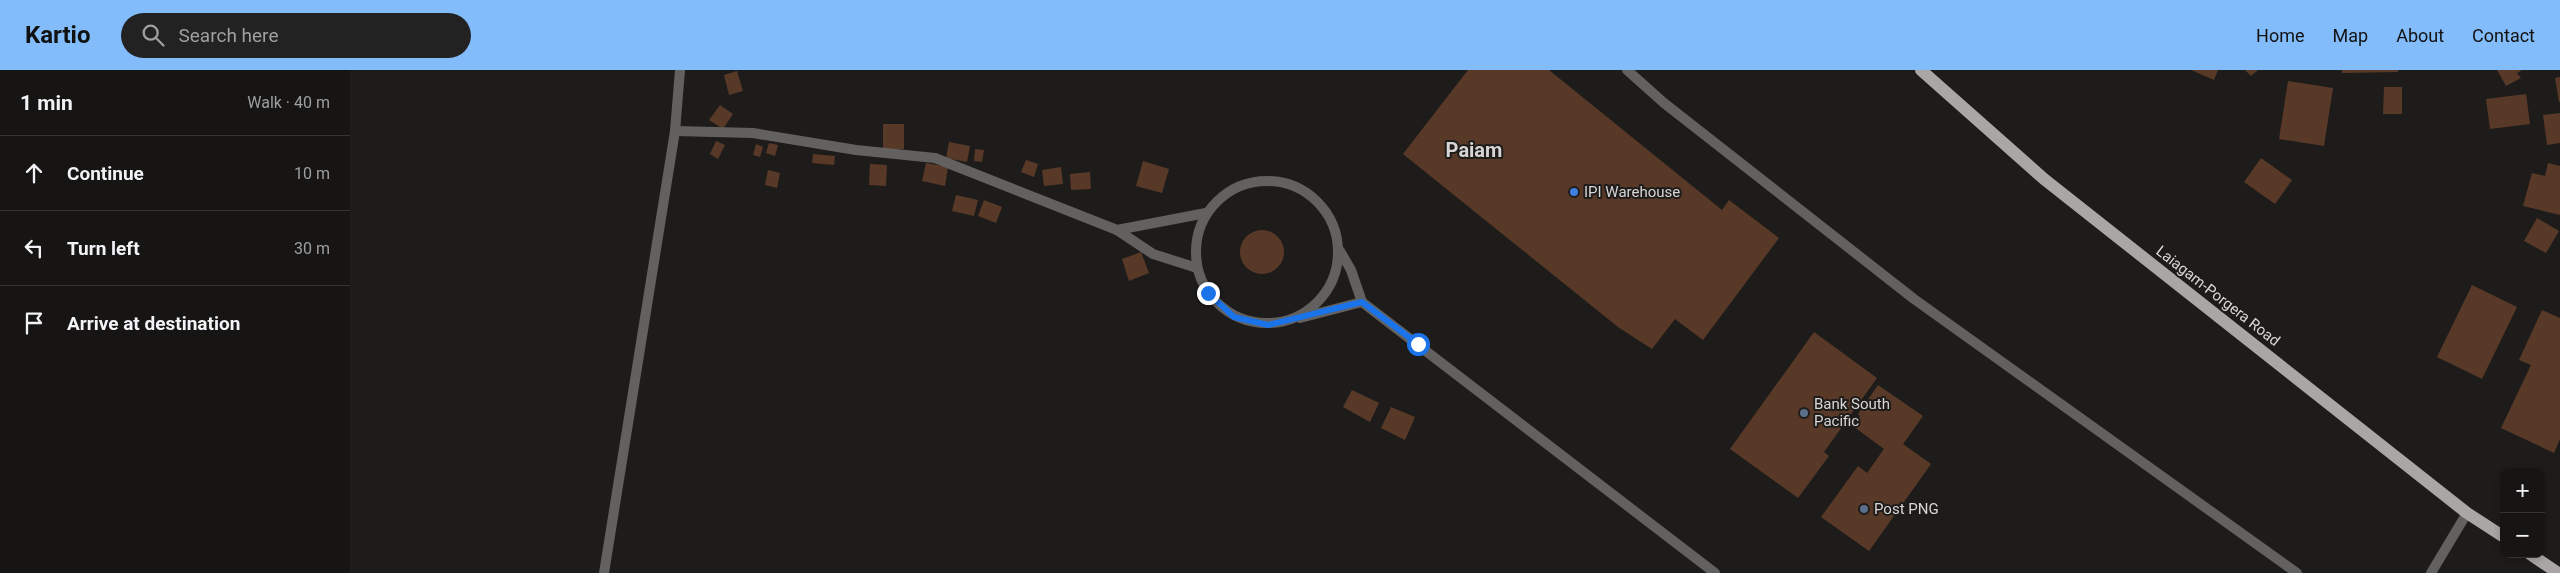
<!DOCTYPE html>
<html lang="en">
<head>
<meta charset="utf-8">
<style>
  :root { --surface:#161514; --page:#232222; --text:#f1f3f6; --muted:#9e9fa0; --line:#353434; --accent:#83bcfb }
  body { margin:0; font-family:Roboto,sans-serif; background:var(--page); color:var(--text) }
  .controls { position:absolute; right:15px; bottom:15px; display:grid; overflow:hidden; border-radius:10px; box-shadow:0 2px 8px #0003 }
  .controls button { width:45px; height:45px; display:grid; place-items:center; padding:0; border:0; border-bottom:1px solid var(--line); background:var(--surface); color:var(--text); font:25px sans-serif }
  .stop { position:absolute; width:15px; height:15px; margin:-11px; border:4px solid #1a73e8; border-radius:50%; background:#fff }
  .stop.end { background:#1a73e8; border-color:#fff; box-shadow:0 1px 5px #0008 }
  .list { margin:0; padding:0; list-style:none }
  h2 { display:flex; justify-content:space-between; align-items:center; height:65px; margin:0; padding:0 20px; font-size:21px }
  h2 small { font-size:16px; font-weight:400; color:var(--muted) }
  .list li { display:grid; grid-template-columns:32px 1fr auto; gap:15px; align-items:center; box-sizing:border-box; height:75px; padding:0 20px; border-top:1px solid var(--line) }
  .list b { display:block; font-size:19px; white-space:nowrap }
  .list em { font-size:16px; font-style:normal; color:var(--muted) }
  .icon { flex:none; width:28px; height:28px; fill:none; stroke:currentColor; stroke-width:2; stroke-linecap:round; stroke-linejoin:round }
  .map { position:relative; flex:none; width:2210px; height:503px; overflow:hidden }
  header { display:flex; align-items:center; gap:30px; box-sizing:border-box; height:70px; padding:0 25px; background:var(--accent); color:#111 }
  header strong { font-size:24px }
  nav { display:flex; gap:28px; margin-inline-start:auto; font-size:18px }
  .search { width:350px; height:45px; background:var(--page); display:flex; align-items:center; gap:12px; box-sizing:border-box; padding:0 18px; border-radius:28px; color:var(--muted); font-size:19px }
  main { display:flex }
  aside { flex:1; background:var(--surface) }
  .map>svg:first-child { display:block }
  .building { fill:#583927 }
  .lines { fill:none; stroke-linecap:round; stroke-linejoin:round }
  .minor { stroke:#626160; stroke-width:10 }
  .primary { stroke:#aaa6a6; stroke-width:12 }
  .route { stroke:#1a73e8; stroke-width:6 }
  .shop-dot { fill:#3f7fe0; stroke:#1e1c1a; stroke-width:2 }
  .service-dot { fill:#5c6f8a; stroke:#1e1c1a; stroke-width:2 }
  .labels { text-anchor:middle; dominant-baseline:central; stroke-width:4; stroke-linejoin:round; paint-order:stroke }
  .poi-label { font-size:15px; fill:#d8d6d5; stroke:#1e1c1a; text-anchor:start }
  .street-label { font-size:15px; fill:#d8d6d5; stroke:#1e1c1a }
  .district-label { font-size:20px; font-weight:bold; fill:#d8d6d5; stroke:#1e1c1a }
</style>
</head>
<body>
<header>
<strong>Kartio</strong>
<div class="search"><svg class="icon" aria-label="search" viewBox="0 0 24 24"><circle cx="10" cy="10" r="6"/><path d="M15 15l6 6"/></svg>Search here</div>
<nav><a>Home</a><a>Map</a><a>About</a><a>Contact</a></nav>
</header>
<main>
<aside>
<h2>1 min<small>Walk · 40 m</small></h2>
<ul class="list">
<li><svg class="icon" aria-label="ahead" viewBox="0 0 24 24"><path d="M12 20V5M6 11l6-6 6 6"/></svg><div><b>Continue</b></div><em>10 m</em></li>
<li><svg class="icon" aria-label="left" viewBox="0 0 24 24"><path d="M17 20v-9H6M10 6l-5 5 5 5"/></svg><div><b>Turn left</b></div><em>30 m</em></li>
<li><svg class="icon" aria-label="arrive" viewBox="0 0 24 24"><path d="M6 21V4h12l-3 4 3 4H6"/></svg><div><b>Arrive at destination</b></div></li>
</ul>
</aside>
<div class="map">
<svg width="2210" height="503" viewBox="0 0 2210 503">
  <rect width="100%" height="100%" fill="#1e1c1a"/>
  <g class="building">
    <path d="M1118 0H1199L1372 140 1379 130 1429 168 1353 270 1325 249 1302 279 1268 257 1053 84Z"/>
    <path d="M1841 0H1868L1864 10Z"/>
    <path d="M1895 0H1908L1901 6Z"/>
    <path d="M1992 0H2048V2L1992 3Z"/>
    <path d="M2147 0H2172L2167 3 2171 8 2156 16Z"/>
    <path d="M387 1 393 21 379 25 374 5Z"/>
    <path d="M2210 7V32H2209L2205 8Z"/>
    <path d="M1938 11 1983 18 1974 76 1929 69Z"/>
    <path d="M2034 17H2052V44H2033Z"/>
    <path d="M2176 24 2180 54 2140 59 2136 29Z"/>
    <path d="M370 35 383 44 373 59 359 50Z"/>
    <path d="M2210 43V73L2197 75 2193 45Z"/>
    <rect x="533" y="54" width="21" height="25"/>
    <path d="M366 71 375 75 368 89 360 84Z"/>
    <path d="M599 72 620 76 617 92 596 88Z"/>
    <path d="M419 73 428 75 425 86 416 83Z"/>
    <path d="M406 74 413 77 410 87 403 85Z"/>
    <path d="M625 79 634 80 632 92 624 91Z"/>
    <path d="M463 84 485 86 484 95 462 93Z"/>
    <path d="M1911 88 1942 110 1925 134 1894 112Z"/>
    <path d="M676 90 688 94 684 107 671 102Z"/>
    <path d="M793 91 819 99 812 123 786 116Z"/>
    <path d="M576 93 598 97 595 116 572 111Z"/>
    <path d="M2198 93 2210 96V145L2173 136 2182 103 2195 106Z"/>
    <path d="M520 94 537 95 536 116 519 115Z"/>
    <path d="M711 97 713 114 694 116 692 100Z"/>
    <path d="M418 100 430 103 427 118 415 115Z"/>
    <path d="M740 102 741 119 721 120 720 104Z"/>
    <path d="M606 125 628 130 624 146 602 141Z"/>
    <path d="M634 130 652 137 646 153 628 146Z"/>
    <path d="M2187 148 2209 161 2196 183 2174 171Z"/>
    <circle cx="912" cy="182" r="22"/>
    <path d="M791 182 799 203 779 211 772 189Z"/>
    <path d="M2122 215 2167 237 2132 309 2087 287Z"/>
    <path d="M2192 240 2210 248V369L2204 383 2151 358 2181 295 2169 290Z"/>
    <path d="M1464 262 1527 308 1474 382 1479 386 1448 428 1380 379Z"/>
    <path d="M1528 315 1573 346 1553 374 1581 394 1519 481 1471 447 1508 396 1517 403 1534 379 1503 356 1510 346 1508 344Z"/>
    <path d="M1002 320 1029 333 1020 352 993 337Z"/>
    <path d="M1041 337 1065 347 1055 370 1031 358Z"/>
  </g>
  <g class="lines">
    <g class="minor">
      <path d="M1277 0 1314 33 1564 229 1947 503"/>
      <path d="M325 61 403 63 506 80 585 88 767 160 803 184 847 198"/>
      <circle cx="917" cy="182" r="71"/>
      <path d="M767 160 856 143"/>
      <path d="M990 181 1001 200 1012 232 1365 503"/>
      <path d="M950 248 1012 232"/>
      <path d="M254 503 325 61 330 0"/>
      <path d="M2081 503 2117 443"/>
    </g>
    <g class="primary">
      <path d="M1571 0 1694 109 2117 443 2154 467"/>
      <path d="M2180 484 2208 503"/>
    </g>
  </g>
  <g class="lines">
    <path class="route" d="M858 223 884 247 918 255 1012 232 1068 274"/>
  </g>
  <circle class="shop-dot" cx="1224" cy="122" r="5"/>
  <g class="service-dot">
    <circle cx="1454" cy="343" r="5"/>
    <circle cx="1514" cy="439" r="5"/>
  </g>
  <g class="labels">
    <g class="poi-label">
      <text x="1234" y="122">IPI Warehouse</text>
      <text x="1464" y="334">Bank South<tspan x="1464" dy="17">Pacific</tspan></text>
      <text x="1524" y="439">Post PNG</text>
    </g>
    <g class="street-label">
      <text transform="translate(1868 226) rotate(38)">Laiagam-Porgera Road</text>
    </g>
    <g class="district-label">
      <text x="1124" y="80">Paiam</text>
    </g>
  </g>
</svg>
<div class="controls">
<button>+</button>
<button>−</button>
</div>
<div class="stop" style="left:1068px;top:274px"></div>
<div class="stop end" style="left:858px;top:223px"></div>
</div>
</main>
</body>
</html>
